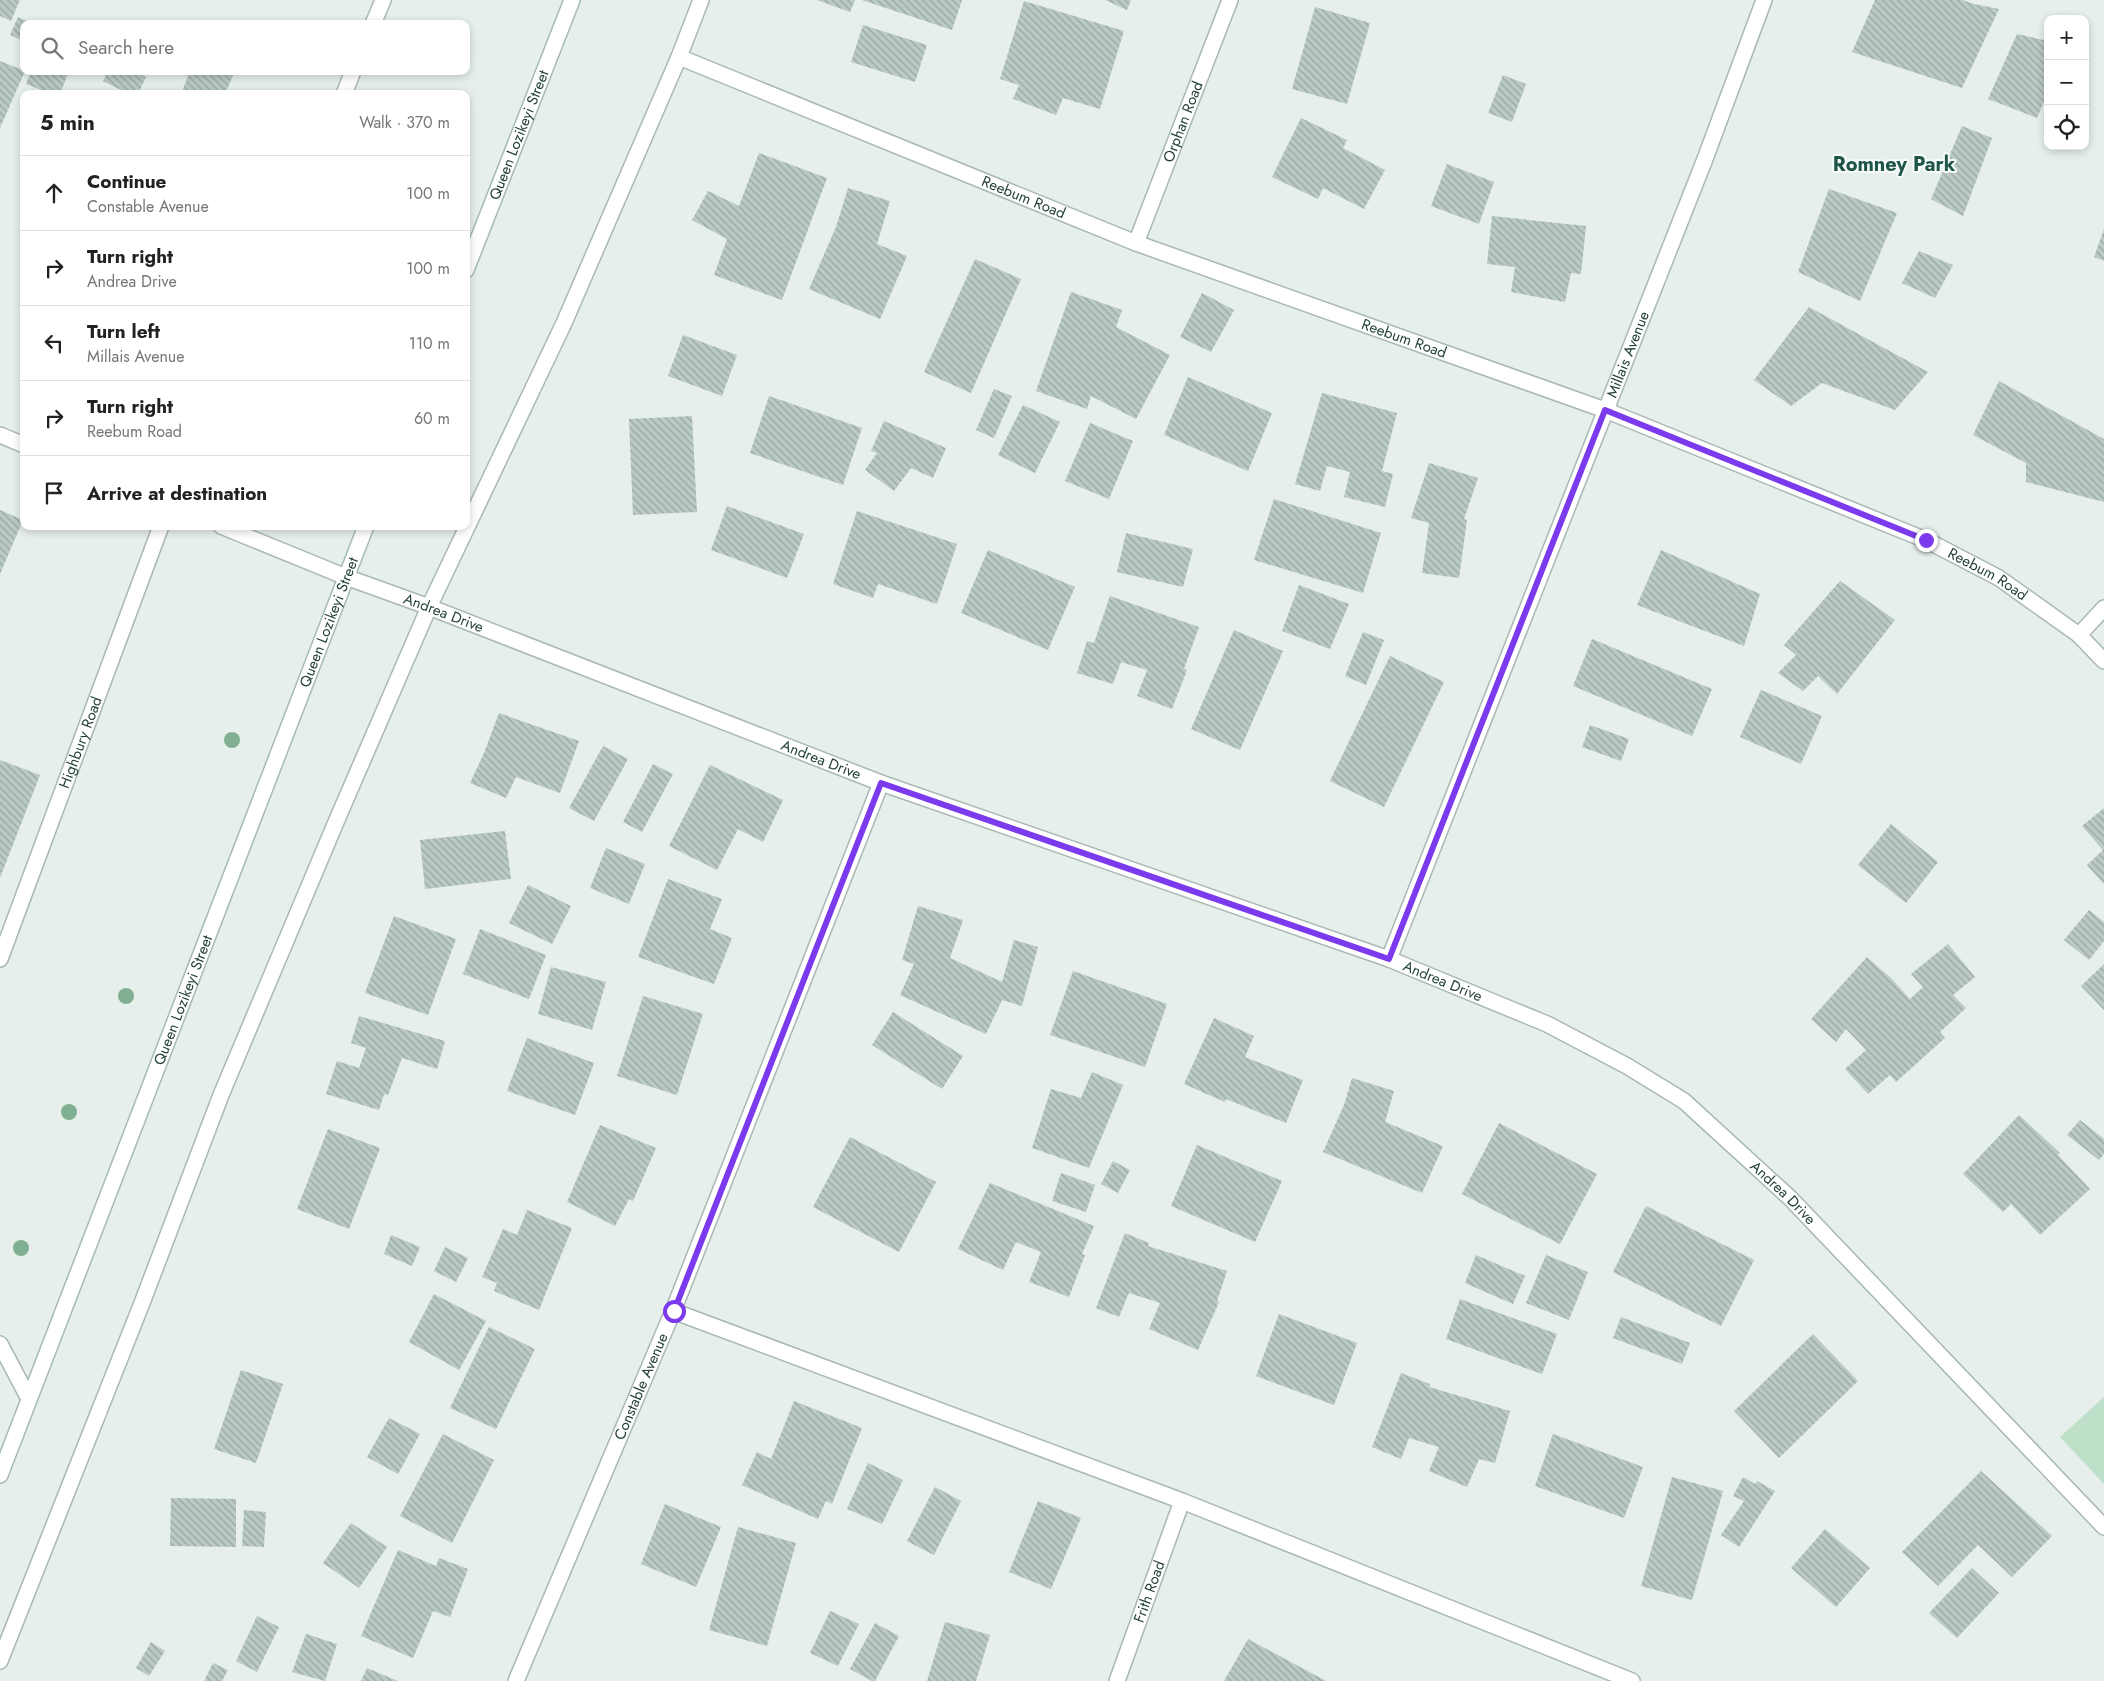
<!DOCTYPE html>
<html lang="en">
<head>
<meta charset="utf-8">
<style>
  :root { --surface:#fff; --page:#f6f6f6; --text:#222; --muted:#767676; --line:#e0e0e0 }
  body { margin:0; font-family:Jost,sans-serif; background:var(--page); color:var(--text) }
  .controls { position:absolute; right:15px; top:15px; display:grid; overflow:hidden; border-radius:10px; box-shadow:0 2px 8px #0003 }
  .controls button { width:45px; height:45px; display:grid; place-items:center; padding:0; border:0; border-bottom:1px solid var(--line); background:var(--surface); color:var(--text); font:25px sans-serif }
  .stop { position:absolute; width:15px; height:15px; margin:-11px; border:4px solid #7c3aed; border-radius:50%; background:#fff }
  .stop.end { background:#7c3aed; border-color:#fff; box-shadow:0 1px 5px #0008 }
  .list { margin:0; padding:0; list-style:none }
  h2 { display:flex; justify-content:space-between; align-items:center; height:65px; margin:0; padding:0 20px; font-size:21px }
  h2 small { font-size:16px; font-weight:400; color:var(--muted) }
  .list li { display:grid; grid-template-columns:32px 1fr auto; gap:15px; align-items:center; box-sizing:border-box; height:75px; padding:0 20px; border-top:1px solid var(--line) }
  .list b { display:block; font-size:19px; white-space:nowrap }
  .list p { margin:0; font-size:16px; white-space:nowrap; color:var(--muted) }
  .list em { font-size:16px; font-style:normal; color:var(--muted) }
  .icon { flex:none; width:28px; height:28px; fill:none; stroke:currentColor; stroke-width:2; stroke-linecap:round; stroke-linejoin:round }
  .map { position:relative; flex:none; width:2104px; height:1681px; overflow:hidden }
  .search { position:absolute; background:var(--surface); box-shadow:0 2px 8px #0003; left:20px; top:20px; width:450px; height:55px; display:flex; align-items:center; gap:12px; box-sizing:border-box; padding:0 18px; border-radius:10px; color:var(--muted); font-size:19px }
  .panel { position:absolute; background:var(--surface); box-shadow:0 2px 8px #0003; left:20px; top:90px; width:450px; height:440px; border-radius:10px }
  .map>svg:first-child { display:block }
  .grass { fill:#bfe0c8 }
  .building { fill:url(#building-back-hatch) }
  .lines { fill:none; stroke-linecap:round; stroke-linejoin:round }
  .lane-casing { stroke:#a8b8b2; stroke-width:18 }
  .street-casing { stroke:#a8b8b2; stroke-width:18 }
  .secondary-casing { stroke:#a4bbb3; stroke-width:18 }
  .lane { stroke:#fff; stroke-width:15 }
  .street { stroke:#fff; stroke-width:15 }
  .secondary { stroke:#fff; stroke-width:15 }
  .tree { fill:#80af93 }
  .route { stroke:#7c3aed; stroke-width:6 }
  .labels { text-anchor:middle; dominant-baseline:central; stroke-width:4; stroke-linejoin:round; paint-order:stroke }
  .street-label { font-size:15px; fill:#24423a; stroke:#f7fbf9 }
  .district-label { font-size:20px; font-weight:bold; fill:#1f5548; stroke:#f7fbf9 }
</style>
</head>
<body>
<div class="map">
<svg width="2104" height="1681" viewBox="0 0 2104 1681">
  <defs>
    <pattern id="building-back-hatch" width="6" height="6" patternUnits="userSpaceOnUse" patternTransform="scale(1.25)"><rect width="6" height="6" fill="#bbcac4"/><path d="M-1 5l2 2M0 0l6 6M5-1l2 2" fill="none" stroke="#98a6a0"/></pattern>
  </defs>
  <rect width="100%" height="100%" fill="#e6efeb"/>
  <path class="grass" d="M2104 1397V1484L2060 1437Z"/>
  <g class="building">
    <path d="M0 0H20L11 21 0 16Z"/>
    <path d="M817 0H855L850 12Z"/>
    <path d="M862 0H962L952 30Z"/>
    <path d="M1105 0H1131L1127 10Z"/>
    <path d="M1875 0H1962L1974 4 1999 9 1962 88 1852 52Z"/>
    <path d="M1024 1 1124 31 1100 109 1063 98 1056 115 1013 99 1019 85 1000 79Z"/>
    <path d="M1315 7 1370 23 1347 104 1292 89Z"/>
    <path d="M18 17 34 24H24V41L10 35Z"/>
    <path d="M863 25 927 45 915 82 851 62Z"/>
    <path d="M2017 34 2048 41V92L2037 118 1988 99Z"/>
    <path d="M0 61 25 71 0 128Z"/>
    <path d="M31 71H69L60 94H52L26 84Z"/>
    <path d="M108 71H134L146 77 138 94H129L103 81Z"/>
    <path d="M190 71H235L225 94H181Z"/>
    <path d="M1503 75 1526 84 1512 122 1488 113Z"/>
    <path d="M1301 118 1347 140 1343 148 1385 170 1364 209 1323 188 1318 199 1272 177Z"/>
    <path d="M1962 126 1992 138 1963 216 1931 199Z"/>
    <path d="M759 153 827 178 782 300 714 275 727 239 692 220 708 191 739 206Z"/>
    <path d="M1447 164 1494 182 1479 224 1431 206Z"/>
    <path d="M848 188 890 201 877 244 907 256 880 319 809 289 836 227Z"/>
    <path d="M1829 189 1897 213 1860 301 1798 272Z"/>
    <path d="M1492 216 1586 226 1581 274 1571 273 1565 302 1511 292 1515 267 1487 264Z"/>
    <path d="M2104 229V261L2094 257Z"/>
    <path d="M1919 251 1953 265 1935 298 1902 283Z"/>
    <path d="M975 259 1021 279 971 393 924 372Z"/>
    <path d="M1071 292 1122 310 1116 327 1170 355 1136 419 1091 396 1087 409 1036 391Z"/>
    <path d="M1202 293 1234 310 1211 352 1180 337Z"/>
    <path d="M1809 307 1928 372 1895 410 1822 383 1791 406 1754 380Z"/>
    <path d="M683 335 737 355 722 396 668 376Z"/>
    <path d="M1188 377 1272 413 1248 471 1164 435Z"/>
    <path d="M1999 381 2104 439V502L2026 482V463L1973 435Z"/>
    <path d="M994 389 1012 396 994 438 976 430Z"/>
    <path d="M1322 393 1397 413 1382 471 1393 474 1385 507 1344 497 1350 472 1327 466 1320 491 1295 484Z"/>
    <path d="M769 396 862 428 843 485 750 453Z"/>
    <path d="M1023 405 1060 422 1035 473 998 455Z"/>
    <path d="M692 416 697 512 633 515 629 419Z"/>
    <path d="M884 421 946 448 933 478 911 468 894 491 865 470 877 453 871 451Z"/>
    <path d="M1090 423 1133 441 1109 499 1065 481Z"/>
    <path d="M1429 463 1478 478 1464 519 1467 520 1459 578 1422 573 1429 523 1411 518Z"/>
    <path d="M1274 499 1381 533 1363 593 1254 560Z"/>
    <path d="M727 506 804 534 787 578 711 550Z"/>
    <path d="M0 510 23 520 0 574Z"/>
    <path d="M857 511 957 544 937 604 878 584 873 598 833 584Z"/>
    <path d="M1126 533 1193 549 1183 587 1117 572Z"/>
    <path d="M988 550 1075 587 1048 650 961 613Z"/>
    <path d="M1661 550 1760 594 1744 646 1637 605Z"/>
    <path d="M1840 581 1895 620 1837 694 1818 676 1803 691 1778 673 1796 655 1784 645Z"/>
    <path d="M1299 585 1349 604 1330 649 1282 631Z"/>
    <path d="M1110 596 1199 627 1184 669 1187 670 1172 709 1137 696 1147 670 1121 662 1113 684 1077 673 1087 641 1094 643Z"/>
    <path d="M1234 630 1283 651 1240 750 1191 729Z"/>
    <path d="M1363 632 1384 640 1366 685 1345 676Z"/>
    <path d="M1592 639 1712 689 1692 736 1573 686Z"/>
    <path d="M1390 656 1444 682 1384 807 1330 781Z"/>
    <path d="M1761 690 1822 716 1801 764 1740 737Z"/>
    <path d="M499 713 579 741 560 793 516 777 506 798 470 783 484 753Z"/>
    <path d="M1590 725 1629 739 1621 761 1582 747Z"/>
    <path d="M603 746 628 759 594 821 569 808Z"/>
    <path d="M0 760 40 775 0 878Z"/>
    <path d="M653 764 673 774 642 832 623 822Z"/>
    <path d="M710 765 783 800 763 842 738 829 717 870 669 846Z"/>
    <path d="M2104 808V884L2087 865 2103 850 2082 826Z"/>
    <path d="M1891 824 1938 862 1906 903 1858 865Z"/>
    <path d="M505 831 511 879 425 889 420 840Z"/>
    <path d="M606 848 645 864 629 904 590 888Z"/>
    <path d="M668 879 722 899 710 929 732 938 714 984 638 957Z"/>
    <path d="M528 885 571 906 552 944 509 923Z"/>
    <path d="M918 906 963 920 950 958 1002 982 1014 940 1038 947 1022 1006 1002 1000 986 1034 900 995 914 964 902 960Z"/>
    <path d="M2089 910 2104 922V941L2089 960 2064 940Z"/>
    <path d="M394 916 456 939 428 1015 365 993Z"/>
    <path d="M480 929 546 955 529 999 463 974Z"/>
    <path d="M1948 944 1975 977 1953 995 1966 1008 1940 1032 1945 1038 1896 1082 1890 1075 1868 1094 1845 1069 1866 1050 1846 1029 1836 1042 1811 1019 1867 957 1892 979 1910 999 1923 987 1911 974Z"/>
    <path d="M2104 964V1010L2081 986Z"/>
    <path d="M551 967 606 982 592 1030 538 1014Z"/>
    <path d="M1073 971 1167 1004 1145 1067 1050 1035Z"/>
    <path d="M643 996 703 1014 677 1095 617 1076Z"/>
    <path d="M893 1012 963 1056 942 1089 872 1045Z"/>
    <path d="M359 1016 445 1041 437 1069 402 1058 388 1095 384 1094 379 1110 326 1094 337 1061 359 1068 366 1048 351 1043Z"/>
    <path d="M1214 1018 1254 1036 1245 1057 1303 1080 1286 1123 1226 1099 1225 1102 1184 1084Z"/>
    <path d="M527 1038 594 1063 575 1115 507 1091Z"/>
    <path d="M1092 1072 1123 1085 1089 1168 1032 1148 1051 1089 1081 1098Z"/>
    <path d="M1352 1078 1394 1091 1385 1122 1443 1146 1422 1193 1323 1152 1344 1105Z"/>
    <path d="M2019 1115 2060 1153 2058 1155 2090 1189 2040 1235 2011 1204 2003 1212 1963 1174Z"/>
    <path d="M2080 1120 2104 1139V1154L2099 1160 2067 1135Z"/>
    <path d="M1499 1123 1597 1174 1560 1244 1462 1194Z"/>
    <path d="M600 1125 656 1148 633 1201 629 1199 615 1226 567 1202Z"/>
    <path d="M328 1129 380 1148 349 1229 297 1209Z"/>
    <path d="M850 1137 936 1182 899 1252 813 1207Z"/>
    <path d="M1197 1145 1282 1181 1255 1242 1171 1206Z"/>
    <path d="M1113 1161 1130 1170 1118 1193 1101 1184Z"/>
    <path d="M1061 1173 1095 1185 1086 1212 1052 1201Z"/>
    <path d="M990 1183 1094 1226 1082 1254 1085 1255 1069 1297 1029 1282 1041 1252 1016 1242 1003 1270 958 1249Z"/>
    <path d="M1646 1206 1754 1260 1721 1326 1613 1272Z"/>
    <path d="M527 1210 572 1228 539 1310 494 1291 497 1283 482 1277 503 1229 517 1235Z"/>
    <path d="M1125 1233 1149 1243 1148 1246 1227 1271 1217 1301 1219 1302 1198 1350 1149 1329 1160 1303 1129 1293 1119 1317 1096 1308Z"/>
    <path d="M391 1235 420 1247 412 1266 384 1254Z"/>
    <path d="M445 1247 468 1258 456 1282 434 1271Z"/>
    <path d="M1476 1255 1525 1276 1513 1304 1465 1283Z"/>
    <path d="M1546 1255 1588 1272 1569 1320 1526 1303Z"/>
    <path d="M434 1294 486 1321 459 1370 409 1342Z"/>
    <path d="M1460 1299 1557 1334 1542 1374 1446 1339Z"/>
    <path d="M1279 1314 1357 1343 1334 1405 1256 1376Z"/>
    <path d="M1621 1317 1690 1343 1682 1364 1613 1338Z"/>
    <path d="M489 1327 535 1349 496 1429 450 1408Z"/>
    <path d="M1813 1334 1858 1381 1779 1458 1734 1411Z"/>
    <path d="M241 1370 283 1384 256 1463 214 1449Z"/>
    <path d="M1401 1373 1430 1384 1429 1387 1510 1411 1495 1463 1479 1459 1467 1487 1429 1471 1439 1447 1409 1438 1401 1459 1372 1447Z"/>
    <path d="M794 1401 862 1428 832 1504 826 1501 818 1519 742 1485 757 1452 771 1459Z"/>
    <path d="M389 1418 420 1434 398 1474 367 1457Z"/>
    <path d="M443 1434 494 1460 452 1543 400 1516Z"/>
    <path d="M1553 1434 1643 1467 1624 1518 1535 1486Z"/>
    <path d="M868 1463 903 1480 882 1524 847 1509Z"/>
    <path d="M1981 1471 2052 1536 2012 1577 1978 1545 1938 1586 1902 1552Z"/>
    <path d="M1672 1477 1723 1491 1692 1600 1641 1586Z"/>
    <path d="M1743 1477 1755 1484 1757 1481 1775 1491 1739 1547 1721 1535 1744 1501 1733 1496Z"/>
    <path d="M935 1487 961 1501 934 1555 907 1541Z"/>
    <path d="M171 1498 236 1499V1547L170 1546Z"/>
    <path d="M1038 1501 1081 1518 1051 1589 1009 1572Z"/>
    <path d="M665 1504 721 1527 696 1587 641 1564Z"/>
    <path d="M244 1510 266 1512 264 1547 242 1546Z"/>
    <path d="M351 1523 387 1547 359 1588 323 1563Z"/>
    <path d="M738 1527 796 1543 767 1646 709 1630Z"/>
    <path d="M1825 1529 1870 1568 1836 1607 1791 1568Z"/>
    <path d="M398 1550 436 1566 439 1558 468 1569 450 1617 433 1611 413 1658 361 1636Z"/>
    <path d="M1972 1568 1999 1593 1957 1638 1929 1613Z"/>
    <path d="M830 1611 859 1624 838 1666 810 1653Z"/>
    <path d="M257 1616 279 1627 257 1672 236 1661Z"/>
    <path d="M945 1622 990 1635 976 1681H927Z"/>
    <path d="M875 1623 899 1636 875 1681H872L850 1669Z"/>
    <path d="M306 1634 337 1644 325 1681 292 1672Z"/>
    <path d="M1248 1639 1326 1681H1224Z"/>
    <path d="M151 1642 165 1651 149 1676 136 1668Z"/>
    <path d="M213 1663 228 1670 222 1681H204Z"/>
    <path d="M367 1668 398 1681H361Z"/>
  </g>
  <g class="lines">
    <g class="lane-casing">
      <path id="lane" d="M0 1344 29 1399"/>
    </g>
    <g class="street-casing">
      <g id="street">
        <path d="M373 24 383 0"/>
        <path id="s1" d="M679 57 1136 243 1605 410 1926 540 1999 578 2079 635 2104 661"/>
        <path d="M344 94 353 71"/>
        <path id="s2" d="M1136 243 1230 0"/>
        <path d="M0 435 24 445"/>
        <path id="s3" d="M221 526 346 577 429 607 881 783 1389 959 1547 1024 1627 1066 1684 1101 1790 1198 2104 1527"/>
        <path d="M2079 635 2104 608"/>
        <path id="s4" d="M0 959 161 526"/>
        <path id="s5" d="M1389 959 1705 159 1764 0"/>
        <path d="M673 1311 1182 1501 1632 1681"/>
        <path d="M0 1661 142 1303 221 1095 336 822 429 607 564 323 679 57 701 0"/>
        <path id="s6" d="M516 1681 673 1311 881 783"/>
        <path id="s7" d="M1117 1681 1182 1501"/>
      </g>
    </g>
    <g class="secondary-casing">
      <g id="secondary">
        <path id="s8" d="M466 270 572 0"/>
        <path id="s9" d="M0 1475 366 526"/>
      </g>
    </g>
    <use href="#lane" class="lane"/>
    <use href="#street" class="street"/>
    <use href="#secondary" class="secondary"/>
  </g>
  <g class="tree">
    <circle cx="232" cy="740" r="8"/>
    <circle cx="126" cy="996" r="8"/>
    <circle cx="69" cy="1112" r="8"/>
    <circle cx="21" cy="1248" r="8"/>
  </g>
  <g class="lines">
    <path class="route" d="M674 1311 881 783 1389 959 1605 410 1926 540"/>
  </g>
  <g class="labels">
    <g class="street-label">
      <text stroke="none"><textPath href="#s2" startOffset="130">Orphan Road</textPath></text>
      <text stroke="none"><textPath href="#s8" startOffset="145">Queen Lozikeyi Street</textPath></text>
      <text stroke="none"><textPath href="#s1" startOffset="372">Reebum Road</textPath></text>
      <text stroke="none"><textPath href="#s1" startOffset="778">Reebum Road</textPath></text>
      <text stroke="none"><textPath href="#s5" startOffset="650">Millais Avenue</textPath></text>
      <text stroke="none"><textPath href="#s1" startOffset="1408">Reebum Road</textPath></text>
      <text stroke="none"><textPath href="#s3" startOffset="239">Andrea Drive</textPath></text>
      <text stroke="none"><textPath href="#s9" startOffset="914">Queen Lozikeyi Street</textPath></text>
      <text stroke="none"><textPath href="#s4" startOffset="231">Highbury Road</textPath></text>
      <text stroke="none"><textPath href="#s3" startOffset="644">Andrea Drive</textPath></text>
      <text stroke="none"><textPath href="#s3" startOffset="1304">Andrea Drive</textPath></text>
      <text stroke="none"><textPath href="#s9" startOffset="509">Queen Lozikeyi Street</textPath></text>
      <text stroke="none"><textPath href="#s3" startOffset="1709">Andrea Drive</textPath></text>
      <text stroke="none"><textPath href="#s6" startOffset="320">Constable Avenue</textPath></text>
      <text stroke="none"><textPath href="#s7" startOffset="95">Frith Road</textPath></text>
    </g>
    <g class="district-label">
      <text x="1894" y="164">Romney Park</text>
    </g>
  </g>
</svg>
<div class="controls">
<button>+</button>
<button>−</button>
<button><svg class="icon" aria-label="locate" viewBox="0 0 24 24"><circle cx="12" cy="12" r="6"/><path d="M12 2v4M12 18v4M2 12h4M18 12h4"/></svg></button>
</div>
<div class="stop" style="left:674px;top:1311px"></div>
<div class="stop end" style="left:1926px;top:540px"></div>
<div class="search"><svg class="icon" aria-label="search" viewBox="0 0 24 24"><circle cx="10" cy="10" r="6"/><path d="M15 15l6 6"/></svg>Search here</div>
<section class="panel">
<h2>5 min<small>Walk · 370 m</small></h2>
<ul class="list">
<li><svg class="icon" aria-label="ahead" viewBox="0 0 24 24"><path d="M12 20V5M6 11l6-6 6 6"/></svg><div><b>Continue</b><p>Constable Avenue</p></div><em>100 m</em></li>
<li><svg class="icon" aria-label="right" viewBox="0 0 24 24"><path d="M7 20v-9h11M14 6l5 5-5 5"/></svg><div><b>Turn right</b><p>Andrea Drive</p></div><em>100 m</em></li>
<li><svg class="icon" aria-label="left" viewBox="0 0 24 24"><path d="M17 20v-9H6M10 6l-5 5 5 5"/></svg><div><b>Turn left</b><p>Millais Avenue</p></div><em>110 m</em></li>
<li><svg class="icon" aria-label="right" viewBox="0 0 24 24"><path d="M7 20v-9h11M14 6l5 5-5 5"/></svg><div><b>Turn right</b><p>Reebum Road</p></div><em>60 m</em></li>
<li><svg class="icon" aria-label="arrive" viewBox="0 0 24 24"><path d="M6 21V4h12l-3 4 3 4H6"/></svg><div><b>Arrive at destination</b></div></li>
</ul>
</section>
</div>
</body>
</html>
